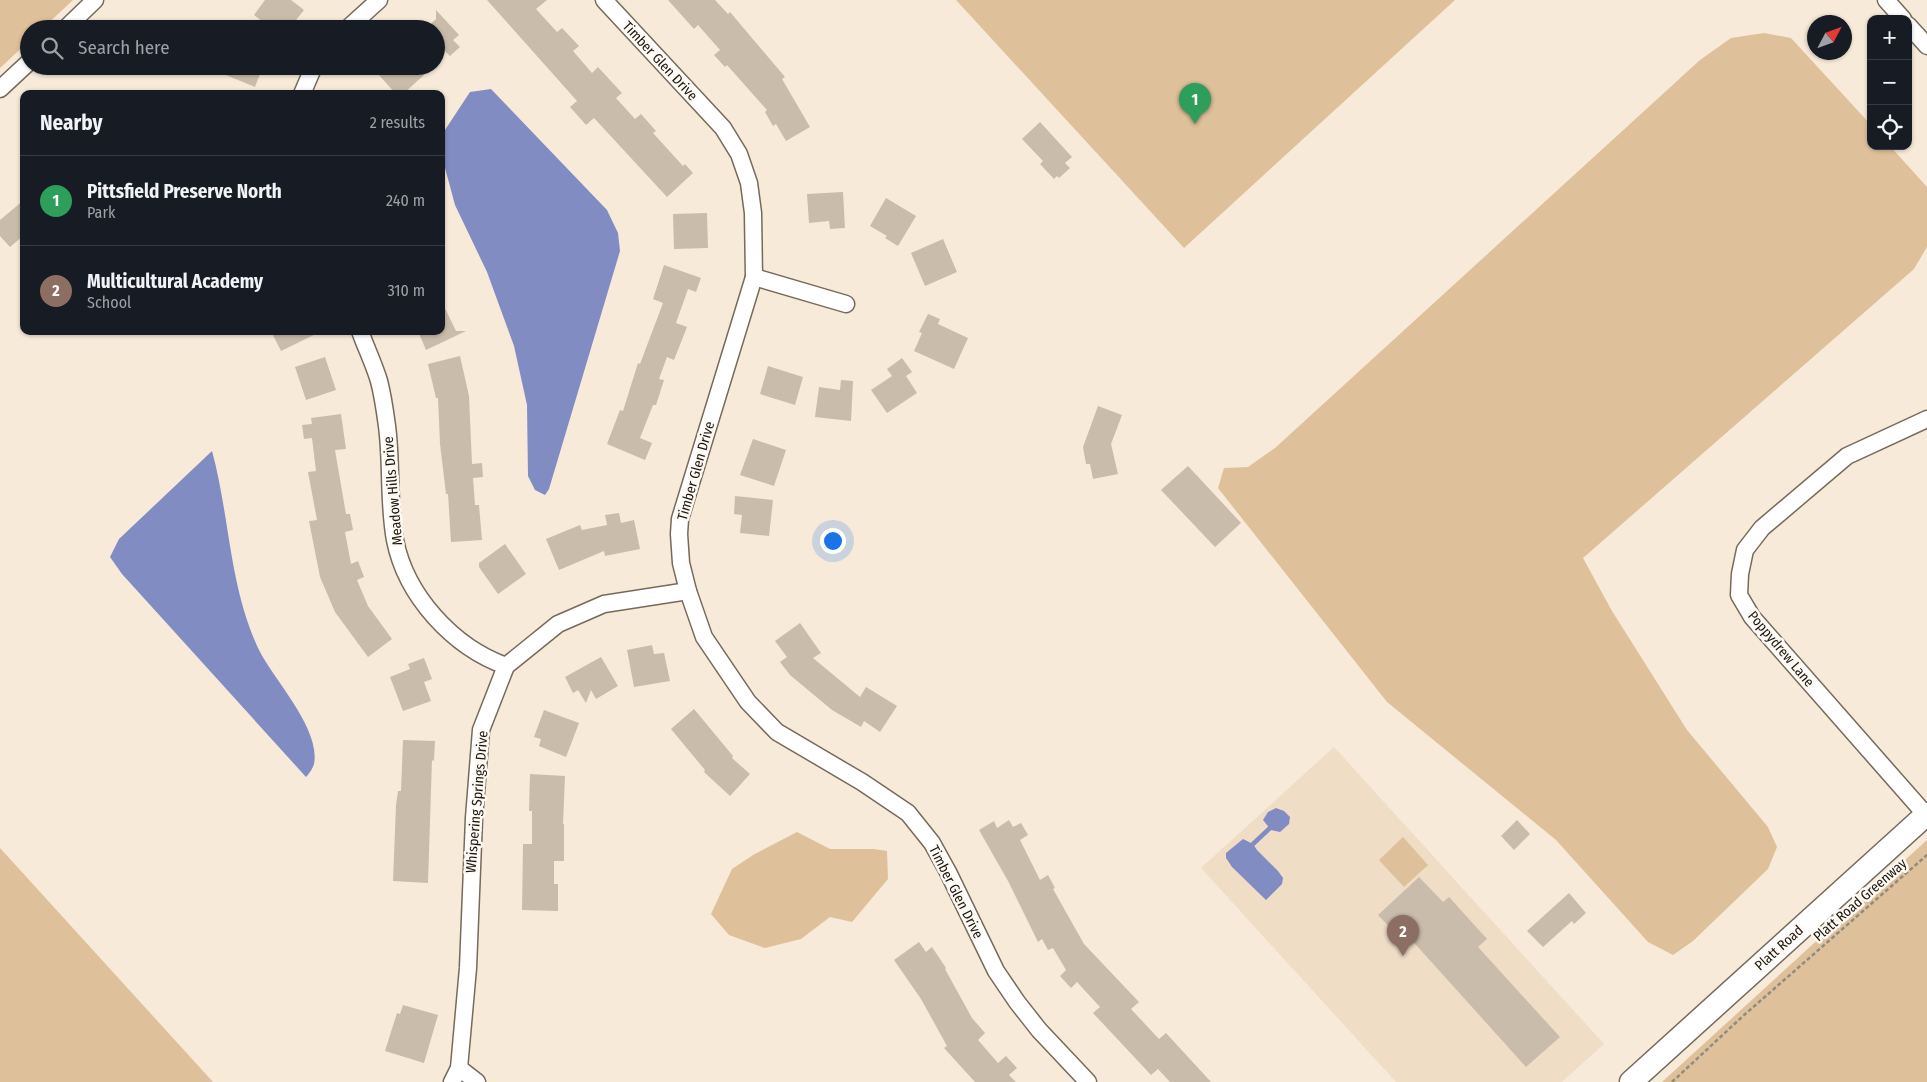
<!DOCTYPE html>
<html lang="en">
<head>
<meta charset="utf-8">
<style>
  :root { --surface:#171b24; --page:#20242c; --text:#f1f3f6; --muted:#9ea1a6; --line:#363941; --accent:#5a65dd }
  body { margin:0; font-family:"Fira Sans Condensed",sans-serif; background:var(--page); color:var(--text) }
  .controls { position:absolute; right:15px; top:15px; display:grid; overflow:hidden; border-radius:10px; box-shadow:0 1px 4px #0004 }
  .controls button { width:45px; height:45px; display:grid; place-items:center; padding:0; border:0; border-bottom:1px solid var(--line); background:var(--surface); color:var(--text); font:25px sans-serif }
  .compass { position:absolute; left:1807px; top:15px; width:45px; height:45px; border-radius:50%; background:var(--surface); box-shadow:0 1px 4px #0004; rotate:49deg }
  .you { position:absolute; left:832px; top:540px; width:18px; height:18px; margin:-12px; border:4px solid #fff; border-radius:50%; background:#1a73e8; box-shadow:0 0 0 8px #1a73e833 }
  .badge { display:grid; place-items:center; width:32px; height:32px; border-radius:50%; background:var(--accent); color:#fff; font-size:16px; font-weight:700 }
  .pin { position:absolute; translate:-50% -41px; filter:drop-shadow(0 1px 2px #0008) }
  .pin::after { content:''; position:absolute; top:26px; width:18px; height:15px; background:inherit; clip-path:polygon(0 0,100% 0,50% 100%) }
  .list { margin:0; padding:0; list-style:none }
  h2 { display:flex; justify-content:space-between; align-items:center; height:65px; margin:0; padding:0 20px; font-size:21px }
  h2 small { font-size:16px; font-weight:400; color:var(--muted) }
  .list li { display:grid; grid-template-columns:32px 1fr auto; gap:15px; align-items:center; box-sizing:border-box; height:90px; padding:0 20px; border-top:1px solid var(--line) }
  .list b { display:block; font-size:19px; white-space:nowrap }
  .list p { margin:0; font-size:16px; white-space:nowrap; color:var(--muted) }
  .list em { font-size:16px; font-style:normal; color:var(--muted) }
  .icon { flex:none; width:28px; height:28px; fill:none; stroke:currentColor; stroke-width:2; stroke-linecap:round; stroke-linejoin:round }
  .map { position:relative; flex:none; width:1927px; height:1082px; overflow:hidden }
  .search { position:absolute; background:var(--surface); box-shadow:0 1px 4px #0004; left:20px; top:20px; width:425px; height:55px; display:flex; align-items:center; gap:12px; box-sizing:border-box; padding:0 18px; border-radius:28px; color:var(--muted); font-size:19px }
  .panel { position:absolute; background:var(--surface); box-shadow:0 1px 4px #0004; left:20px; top:90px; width:425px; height:245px; border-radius:10px }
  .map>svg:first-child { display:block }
  .built { fill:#efddc6 }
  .green { fill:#dec19a }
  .water { fill:#818cc3 }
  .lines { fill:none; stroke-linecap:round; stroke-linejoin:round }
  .stream { stroke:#818cc3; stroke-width:4.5 }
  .building { fill:#c9bcab }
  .street-casing { stroke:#766a5b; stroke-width:19 }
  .secondary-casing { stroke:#766a5b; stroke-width:25 }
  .path { stroke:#938a7e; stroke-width:2.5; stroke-dasharray:4 2.5; stroke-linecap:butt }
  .street { stroke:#fff; stroke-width:16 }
  .secondary { stroke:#fff; stroke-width:22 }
  .labels { text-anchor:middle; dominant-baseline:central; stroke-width:5; stroke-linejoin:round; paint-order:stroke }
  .street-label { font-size:14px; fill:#1a1610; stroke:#fef9f2 }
</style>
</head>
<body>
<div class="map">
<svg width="1927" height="1082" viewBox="0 0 1927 1082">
  <rect width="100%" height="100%" fill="#f7ead9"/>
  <path class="built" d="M1334 747 1604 1044 1562 1082H1396L1201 868Z"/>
  <g class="green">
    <path d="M0 0H73L42 29H29V41L0 68Z"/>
    <path d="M956 0H1455L1184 248Z"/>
    <path d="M1764 33 1791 38 1871 125V146H1890L1927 187V247L1914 269 1583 558 1612 611 1687 730 1768 827 1777 847 1768 869 1693 941 1673 955 1648 942 1556 840 1387 702 1218 488 1224 468 1248 467 1275 448 1700 60 1731 38Z"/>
    <path d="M797 832 830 849H874L887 851 888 879 852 922 830 917 801 939 765 948 729 935 711 914 732 869 753 855Z"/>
    <path d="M1403 837 1428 865 1404 887 1379 860Z"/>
    <path d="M1927 840V1082H1662Z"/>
    <path d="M0 848 213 1082H0Z"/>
  </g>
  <g class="water">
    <path d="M491 89 607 210 618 233 620 251 549 489 545 495 535 490 528 476 527 405 514 346 487 272 455 205 441 153V136L470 92Z"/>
    <path d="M212 451C230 517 229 587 259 650 274 680 321 729 314 764 313 768 309 774 306 777L122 574 110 557 119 539Z"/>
    <path d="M1276 808 1284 811 1290 817 1289 824 1280 832 1271 830 1263 820 1268 812Z"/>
    <path d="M1243 839 1253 844 1257 850 1278 871 1283 878 1282 884 1266 900 1232 867 1226 858V853Z"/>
  </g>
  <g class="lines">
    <path class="stream" d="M1253 844 1270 828"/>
  </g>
  <g class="building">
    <path d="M265 0H291L304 10 289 29H272L254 15Z"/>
    <path d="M487 0H547L536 9 557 32 562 28 579 46 573 51 592 73 598 67 622 93 616 98 635 119 641 114 656 131 653 133 683 166 685 164 693 173 667 197 594 118 586 125 570 107 577 101Z"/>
    <path d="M668 0H715L728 14 730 12 785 77 782 79 810 127 786 141 776 124 773 126 765 112 767 110 727 65 725 67 714 55 720 50 698 25 694 29Z"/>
    <path d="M436 10 459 35 453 40 460 47 450 56 445 51 436 59V29H425L436 19Z"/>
    <path d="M204 66H263L255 87Z"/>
    <path d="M371 66H418L425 74 403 94H396Z"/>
    <path d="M1040 122 1072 157 1065 163 1070 168 1059 178 1057 176 1054 179 1040 164 1043 161 1022 139Z"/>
    <path d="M843 192 845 228 830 229 829 221 809 223 807 194Z"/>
    <path d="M886 198 916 216 898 246 885 238 887 236 870 226Z"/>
    <path d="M24 200V235L10 247 0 236V220Z"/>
    <path d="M707 213 708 248 674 249 673 214Z"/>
    <path d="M943 239 957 272 925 286 911 253Z"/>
    <path d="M664 265 701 278 696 292 688 289 676 323 687 327 674 360 667 357 659 379 664 380 656 405H653L640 438 652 443 645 460 607 444 620 410 623 411 638 363 640 364 663 303 653 299Z"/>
    <path d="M441 300 456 331H466L426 350 418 331H441Z"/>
    <path d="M928 314 940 319 938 324 968 338 954 369 914 351 922 333 919 332Z"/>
    <path d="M271 331H322L281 351Z"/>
    <path d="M460 356 469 396 472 464 482 463 483 477 473 478 475 505H479L482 540 451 542 448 494H446L440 444 438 398H436L428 364Z"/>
    <path d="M325 357 336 390 306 400 295 367Z"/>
    <path d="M902 358 912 372 906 376 917 393 887 413 871 390 892 376 887 369Z"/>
    <path d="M768 366 803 377 795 405 760 394Z"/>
    <path d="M841 380 853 381 851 421 815 417 819 387 840 390Z"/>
    <path d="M1098 406 1122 415 1111 444 1118 474 1093 479 1090 464H1086L1083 447Z"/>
    <path d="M341 414 346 449 335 450 346 514H350L353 530 345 532 351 564 358 561 364 577 357 580 368 606 392 639 368 657 335 612 320 577 309 521 317 520 308 472 316 471 312 438 304 439 302 425 312 424 311 418Z"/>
    <path d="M753 439 786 450 774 486 740 475Z"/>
    <path d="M1188 466 1241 523 1215 547 1161 490Z"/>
    <path d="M735 496 773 500 769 536 740 533 742 515 734 514Z"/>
    <path d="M619 513 621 523 634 520 640 549 605 556 604 551 559 570 546 539 580 525 582 530 607 525 605 515Z"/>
    <path d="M505 544 526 574 498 594 479 567V563Z"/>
    <path d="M800 623 821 653 813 658 860 697 866 687 897 706 880 732 864 721 861 727 832 710 790 675 780 662 787 657 775 641Z"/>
    <path d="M652 645 654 654 664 653 670 681 634 687 627 650Z"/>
    <path d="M601 657 618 686 596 699 591 690 586 703 578 690 573 693 565 677Z"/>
    <path d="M424 658 432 679 424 682 431 701 403 711 390 677 410 669 408 664Z"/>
    <path d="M694 709 733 756 732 758 750 774 730 796 704 772 705 770 671 729Z"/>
    <path d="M544 710 579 723 566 757 539 746 541 739 534 737Z"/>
    <path d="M403 740 435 741 434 761 432 760 428 883 393 881 396 805 398 791H401Z"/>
    <path d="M530 774 565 776 563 824H564V861H554V884H558V911L522 910 523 844H532V811H529Z"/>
    <path d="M1009 820 1013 827 1021 823 1028 835 1020 840 1040 880 1048 875 1055 888 1053 889 1084 944 1139 1002 1131 1009 1159 1039 1166 1033 1211 1082H1170L1158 1069 1151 1075 1093 1013 1100 1007 1077 982 1071 988 1060 976 1066 970 1053 948 1048 950 1042 939 1038 942 1008 881 979 830 994 821 997 828Z"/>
    <path d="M1517 820 1530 834 1514 850 1501 836Z"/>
    <path d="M1419 877 1443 902 1449 897 1487 939 1478 947 1560 1037 1526 1067 1408 936 1403 941 1378 915Z"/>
    <path d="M1569 893 1586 913 1574 924 1572 921 1543 947 1527 931Z"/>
    <path d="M919 942 926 952 932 947 946 968 945 969 972 1018 985 1033 978 1040 998 1063 1006 1056 1017 1068 1009 1075 1016 1082H975L944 1048 947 1046 921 999 894 960Z"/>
    <path d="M403 1005 438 1015 424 1063 385 1051 397 1013 400 1014Z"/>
  </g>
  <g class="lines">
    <g class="street-casing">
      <g id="street">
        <path d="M604 0 723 128 739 154 749 183 753 213 754 277 680 519 679 534 681 563 688 591 704 637 748 702 777 732 862 782 908 813 932 843 948 872 996 971 1017 1002 1039 1030 1088 1082"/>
        <path d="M1886 0 1903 19"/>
        <path d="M1908 25 1927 46"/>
        <path d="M65 29 95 0"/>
        <path d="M347 29 379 0"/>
        <path d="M0 89 29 62"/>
        <path d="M302 94 314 66"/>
        <path d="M754 277 846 304"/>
        <path d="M360 331C366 348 374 364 379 381 383 396 385 411 387 426 392 464 388 502 395 540 406 596 453 647 506 666"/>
        <path d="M1926 815 1752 617 1739 595 1740 574 1745 550 1762 528 1847 456 1927 419"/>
        <path d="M459 1068 477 1082"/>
        <path d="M452 1082 459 1068 468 968 474 818 481 730 506 666 558 624 604 604 688 591"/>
      </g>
    </g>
    <g class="secondary-casing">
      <path id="secondary" d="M1631 1082 1927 814"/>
    </g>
    <path class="path" d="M1672 1082 1743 1016 1927 855"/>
    <use href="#street" class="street"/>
    <use href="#secondary" class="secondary"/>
  </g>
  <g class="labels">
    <g class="street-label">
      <text transform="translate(660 61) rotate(47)">Timber Glen Drive</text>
      <text transform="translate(696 471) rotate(-74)">Timber Glen Drive</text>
      <text transform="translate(393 491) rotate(-95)">Meadow Hills Drive</text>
      <text transform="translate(1781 649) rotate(50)">Poppydrew Lane</text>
      <text transform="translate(477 802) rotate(-85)">Whispering Springs Drive</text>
      <text transform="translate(956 892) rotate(63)">Timber Glen Drive</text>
      <text transform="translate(1860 900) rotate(-41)">Platt Road Greenway</text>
      <text transform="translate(1779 948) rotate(-42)">Platt Road</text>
    </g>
  </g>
</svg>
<div class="controls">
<button>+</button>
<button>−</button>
<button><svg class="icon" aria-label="locate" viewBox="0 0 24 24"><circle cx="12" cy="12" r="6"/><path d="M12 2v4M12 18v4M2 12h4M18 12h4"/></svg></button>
</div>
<svg class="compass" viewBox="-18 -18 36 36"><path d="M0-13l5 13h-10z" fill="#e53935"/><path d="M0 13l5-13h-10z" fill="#9ea1a6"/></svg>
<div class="you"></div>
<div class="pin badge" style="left:1195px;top:124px;background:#2e9e5b">1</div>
<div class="pin badge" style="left:1403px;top:956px;background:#8d6e63">2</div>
<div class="search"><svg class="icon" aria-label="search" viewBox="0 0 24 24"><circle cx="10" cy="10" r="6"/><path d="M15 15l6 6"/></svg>Search here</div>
<section class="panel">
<h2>Nearby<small>2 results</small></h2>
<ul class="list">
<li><span class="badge" style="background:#2e9e5b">1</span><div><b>Pittsfield Preserve North</b><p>Park</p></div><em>240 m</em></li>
<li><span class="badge" style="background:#8d6e63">2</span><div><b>Multicultural Academy</b><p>School</p></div><em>310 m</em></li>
</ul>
</section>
</div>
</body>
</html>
